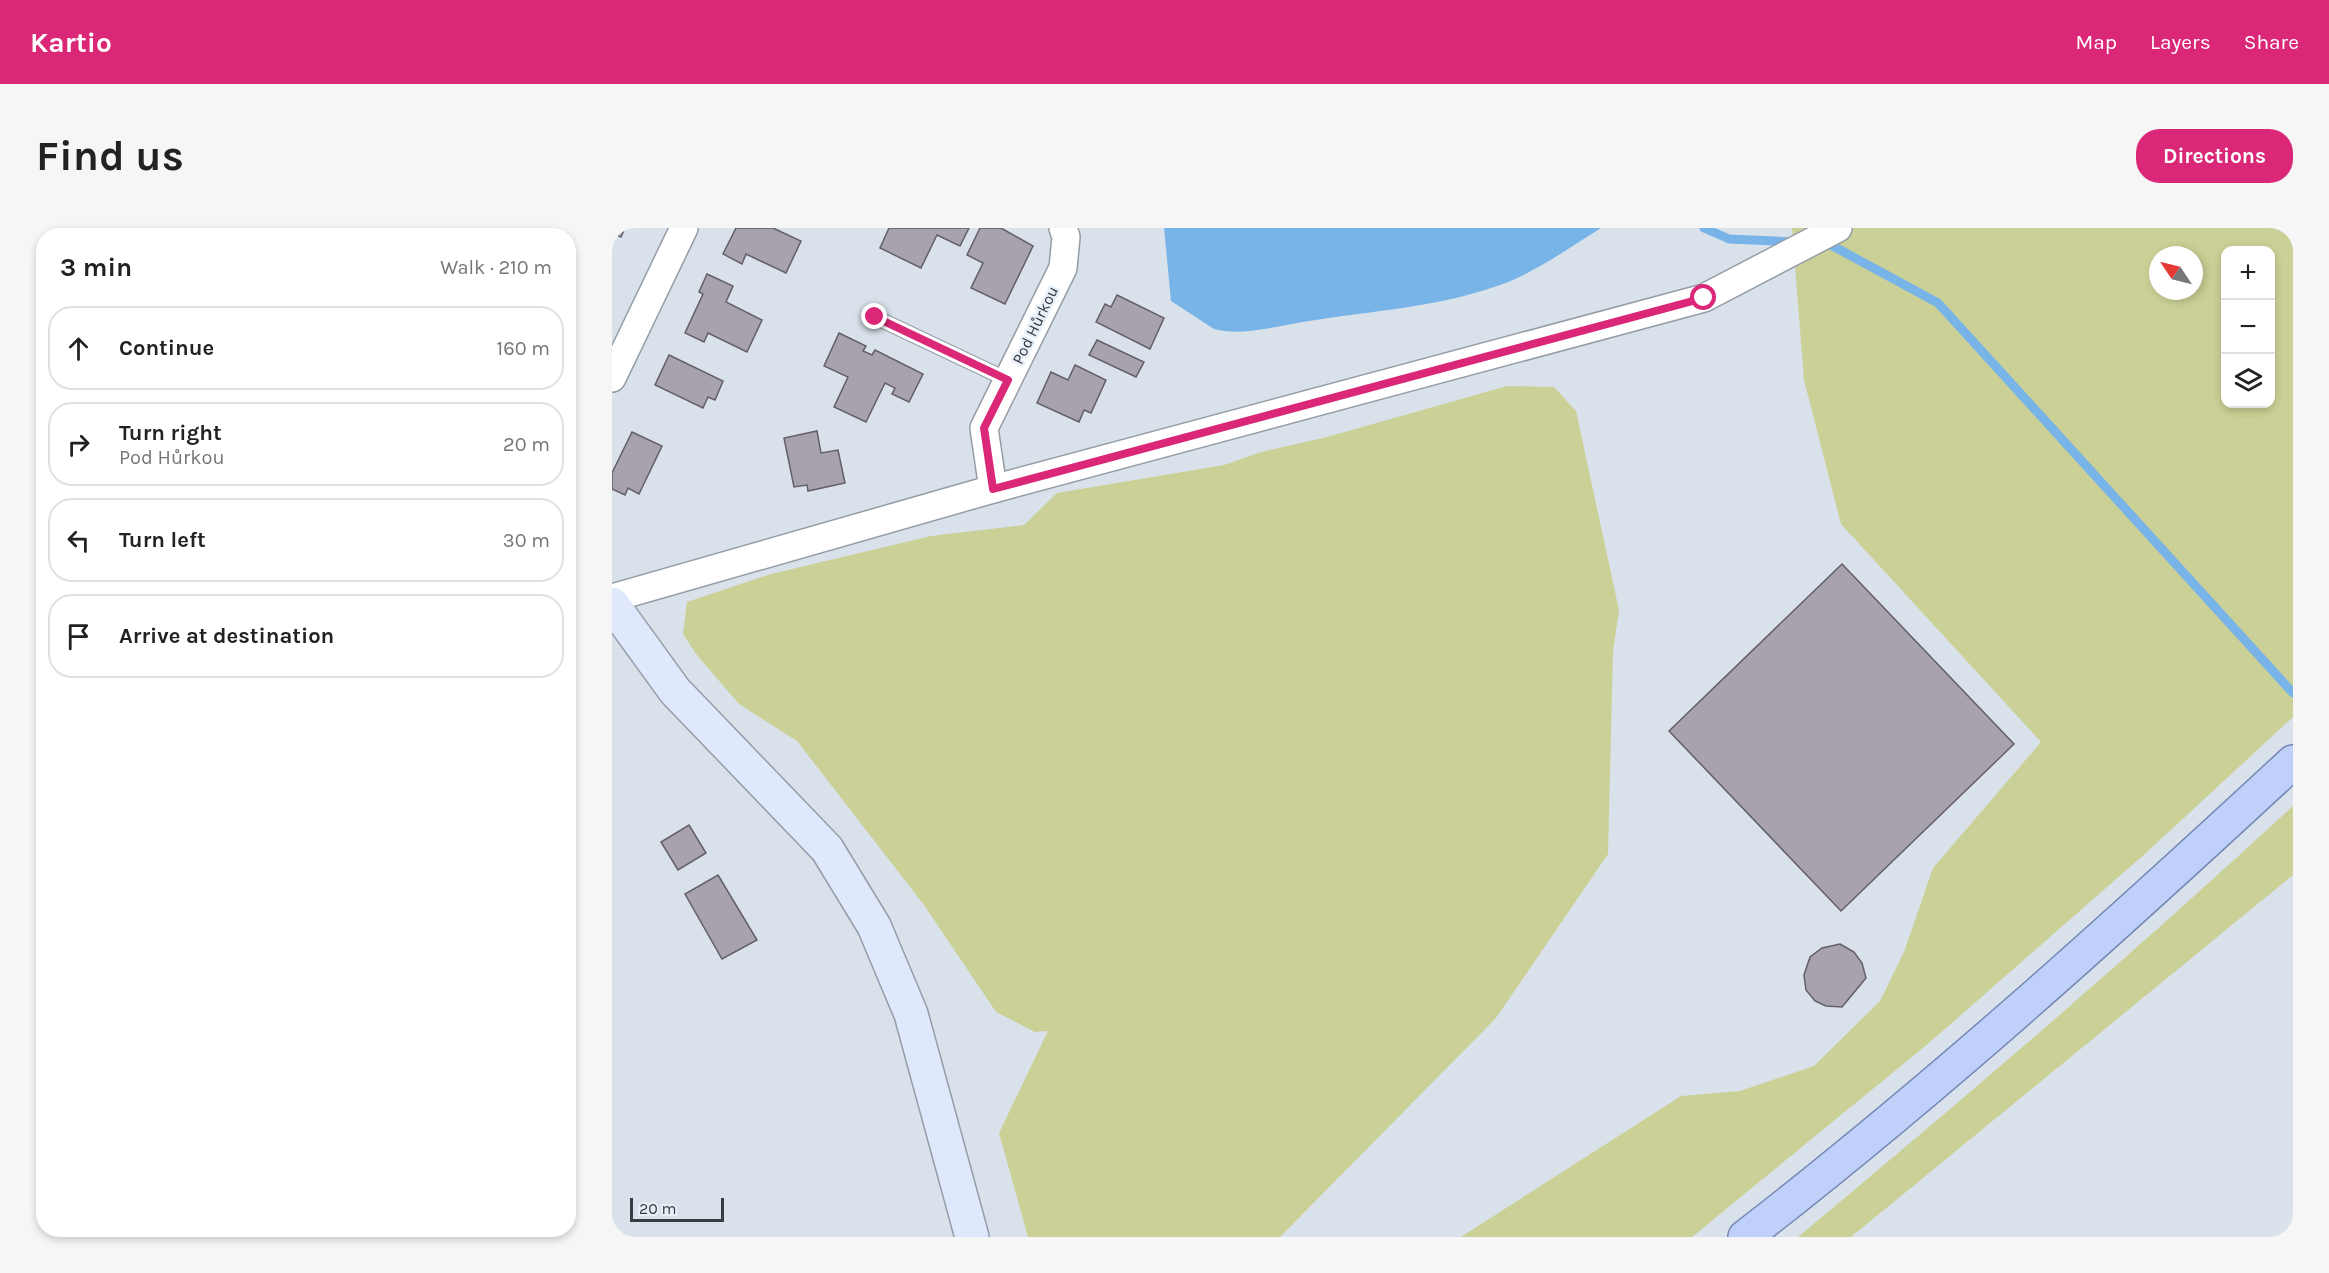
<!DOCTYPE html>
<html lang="en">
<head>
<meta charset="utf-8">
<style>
  :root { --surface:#fff; --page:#f6f6f6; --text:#222; --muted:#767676; --line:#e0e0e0; --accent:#db2777 }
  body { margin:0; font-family:Karla,sans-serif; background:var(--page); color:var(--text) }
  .controls { position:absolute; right:18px; top:18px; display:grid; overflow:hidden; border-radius:12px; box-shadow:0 3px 9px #0003 }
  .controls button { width:54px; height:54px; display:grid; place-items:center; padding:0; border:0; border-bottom:2px solid var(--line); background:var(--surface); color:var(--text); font:30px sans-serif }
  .compass { position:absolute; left:1537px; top:18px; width:54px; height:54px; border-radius:50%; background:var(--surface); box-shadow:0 3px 9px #0003; rotate:305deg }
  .scale { position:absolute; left:18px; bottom:15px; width:94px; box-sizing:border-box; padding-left:6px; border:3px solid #393c40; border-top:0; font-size:16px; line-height:21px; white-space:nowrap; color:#393c40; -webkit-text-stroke:4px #e7f0f9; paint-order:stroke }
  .stop { position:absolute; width:18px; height:18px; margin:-14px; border:4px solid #db2777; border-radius:50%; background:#fff }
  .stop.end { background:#db2777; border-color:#fff; box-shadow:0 2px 6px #0008 }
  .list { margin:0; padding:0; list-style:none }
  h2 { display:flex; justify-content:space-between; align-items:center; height:78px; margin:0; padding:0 24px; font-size:26px }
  h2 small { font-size:20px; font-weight:400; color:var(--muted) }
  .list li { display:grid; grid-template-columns:39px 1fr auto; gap:18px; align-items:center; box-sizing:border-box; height:84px; margin:0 12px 12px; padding:0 12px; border:2px solid var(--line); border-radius:24px }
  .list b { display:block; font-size:22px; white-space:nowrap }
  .list p { margin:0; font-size:20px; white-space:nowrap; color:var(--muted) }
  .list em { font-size:20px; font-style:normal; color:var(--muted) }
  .icon { flex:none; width:33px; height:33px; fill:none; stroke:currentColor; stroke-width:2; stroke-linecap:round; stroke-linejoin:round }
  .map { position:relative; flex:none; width:1681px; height:1009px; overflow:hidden; border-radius:24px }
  header { display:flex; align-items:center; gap:36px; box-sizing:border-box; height:84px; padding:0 30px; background:var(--accent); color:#fff }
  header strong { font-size:28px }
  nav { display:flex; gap:33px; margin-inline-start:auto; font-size:21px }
  .intro { display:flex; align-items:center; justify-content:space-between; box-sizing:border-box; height:144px; padding:0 36px }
  h1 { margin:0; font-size:42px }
  .button { padding:15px 27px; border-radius:24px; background:var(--accent); color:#fff; font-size:21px; font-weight:700 }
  main { display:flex; gap:36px; padding:0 36px }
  aside { flex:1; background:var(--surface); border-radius:24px; box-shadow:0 3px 9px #0003 }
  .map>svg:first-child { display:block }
  .green { fill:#cbd096; fill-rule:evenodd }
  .water { fill:#78b4e7 }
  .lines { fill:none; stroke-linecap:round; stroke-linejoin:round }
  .stream { stroke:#78b4e7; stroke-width:9 }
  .building { fill:#a8a2ac; stroke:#635e67; stroke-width:1.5 }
  .lane-casing { stroke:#959da6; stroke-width:16 }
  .street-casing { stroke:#959da6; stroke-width:30 }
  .secondary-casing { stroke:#959da6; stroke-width:36 }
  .primary-casing { stroke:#7588b6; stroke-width:36 }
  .lane { stroke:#fff; stroke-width:14 }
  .street { stroke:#fff; stroke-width:27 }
  .secondary { stroke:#dfe8fc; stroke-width:33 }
  .primary { stroke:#bfd0fa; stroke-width:33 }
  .route { stroke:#db2777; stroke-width:8 }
  .labels { text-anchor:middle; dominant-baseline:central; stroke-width:5; stroke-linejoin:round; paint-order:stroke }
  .street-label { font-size:16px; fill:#393c40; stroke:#e7f0f9 }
</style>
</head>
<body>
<header>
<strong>Kartio</strong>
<nav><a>Map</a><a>Layers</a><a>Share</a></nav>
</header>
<div class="intro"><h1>Find us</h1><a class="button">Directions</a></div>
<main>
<aside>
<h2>3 min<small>Walk · 210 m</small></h2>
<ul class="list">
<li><svg class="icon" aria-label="ahead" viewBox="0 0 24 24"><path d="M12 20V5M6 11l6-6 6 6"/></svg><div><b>Continue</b></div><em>160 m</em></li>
<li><svg class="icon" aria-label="right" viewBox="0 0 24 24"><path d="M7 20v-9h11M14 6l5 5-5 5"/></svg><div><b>Turn right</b><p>Pod Hůrkou</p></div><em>20 m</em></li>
<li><svg class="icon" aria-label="left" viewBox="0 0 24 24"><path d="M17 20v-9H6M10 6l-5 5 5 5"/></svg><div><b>Turn left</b></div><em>30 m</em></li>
<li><svg class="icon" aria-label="arrive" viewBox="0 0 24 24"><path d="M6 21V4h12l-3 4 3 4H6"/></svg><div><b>Arrive at destination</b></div></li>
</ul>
</aside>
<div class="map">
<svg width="1681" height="1009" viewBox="0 0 1681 1009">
  <rect width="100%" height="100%" fill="#d9e2eb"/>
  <g class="green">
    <path d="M1180 0H1681V489L1535 624 1317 815 1080 1009H849L1069 868 1128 863 1202 838 1268 773 1292 724 1321 640 1429 514 1229 296 1192 152ZM1614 22H1658V176H1614ZM1546 27H1582V63H1546Z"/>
    <path d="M895 158 942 159 964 183 1007 382 1001 424 996 626 884 790 668 1009H416L387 905 436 803 423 804 384 784 312 677 185 513 127 476 84 426 71 406 75 374 159 346 319 308 412 297 445 265 612 237 649 224 715 209Z"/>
    <path d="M1681 578V647L1239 1009H1186C1354 869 1520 727 1681 578Z"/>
  </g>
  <path class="water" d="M552 0H989C955 21 923 45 885 58 826 79 759 83 697 93 668 97 631 109 602 101L559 73Z"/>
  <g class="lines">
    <g class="stream">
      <path d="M1092 0 1117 11 1182 14"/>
      <path d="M1211 16 1219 17 1326 75 1681 465"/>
    </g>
  </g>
  <g class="building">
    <path d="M0 0H13L9 9 0 5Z"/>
    <path d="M124 0H161L189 13 174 45 134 26 130 36 111 26Z"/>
    <path d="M277 0H357L348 18 325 7 309 40 268 20Z"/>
    <path d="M368 0H389L421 18 393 76 359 60 371 35 355 27Z"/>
    <path d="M95 46 121 58 114 74 150 92 135 124 96 105 92 114 73 105 91 66 87 64Z"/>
    <path d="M505 67 552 90 538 121 484 94 493 76 499 79Z"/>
    <path d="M227 105 254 118 251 123 260 127 263 122 311 146 297 174 280 166 283 160 273 155 254 194 222 179 236 149 212 138Z"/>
    <path d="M485 112 532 134 524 149 477 127Z"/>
    <path d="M57 127 111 153 103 172 96 169 91 180 43 157Z"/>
    <path d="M463 137 494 152 479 185 472 182 467 194 425 175 439 144 456 152Z"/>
    <path d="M205 203 209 225 226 222 233 255 196 263 195 257 182 259 172 210Z"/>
    <path d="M20 204 50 218 27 266 16 260 13 267 0 261V245Z"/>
    <path d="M1230 336 1402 516 1229 683 1057 503Z"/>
    <path d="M77 597 94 625 66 642 49 614Z"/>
    <path d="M106 647 145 712 110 731 73 666Z"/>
    <path d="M1228 716 1242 724 1250 735 1254 750 1230 779 1214 778 1203 773 1194 762 1192 747 1198 729 1210 720Z"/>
  </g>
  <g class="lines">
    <g class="lane-casing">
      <path id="lane" d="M263 89 396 152"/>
    </g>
    <g class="street-casing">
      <g id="street">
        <path d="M0 150 72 0"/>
        <path d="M381 261 372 200 451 40 454 9 451 0"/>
        <path d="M0 370 381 261 1092 70 1226 0"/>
      </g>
    </g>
    <g class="secondary-casing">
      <path id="secondary" d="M0 376 63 463 215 621 262 698 299 786 360 1009"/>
    </g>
    <g class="primary-casing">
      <path id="primary" d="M1133 1009C1324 861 1504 698 1681 534"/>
    </g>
    <use href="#lane" class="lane"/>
    <use href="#street" class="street"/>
    <use href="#secondary" class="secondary"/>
    <use href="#primary" class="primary"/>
  </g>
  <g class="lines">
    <path class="route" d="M263 89 396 152 372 200 381 261 1092 70"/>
  </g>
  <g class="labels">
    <g class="street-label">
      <text transform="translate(423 97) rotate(-64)">Pod Hůrkou</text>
    </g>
  </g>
</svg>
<div class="controls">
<button>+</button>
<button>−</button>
<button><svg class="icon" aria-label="layers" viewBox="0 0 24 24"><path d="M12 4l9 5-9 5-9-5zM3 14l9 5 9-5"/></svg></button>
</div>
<svg class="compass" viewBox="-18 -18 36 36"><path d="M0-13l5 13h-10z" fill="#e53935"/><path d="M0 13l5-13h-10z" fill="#767676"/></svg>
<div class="scale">20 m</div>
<div class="stop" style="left:1092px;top:70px"></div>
<div class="stop end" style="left:263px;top:89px"></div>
</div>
</main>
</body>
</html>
